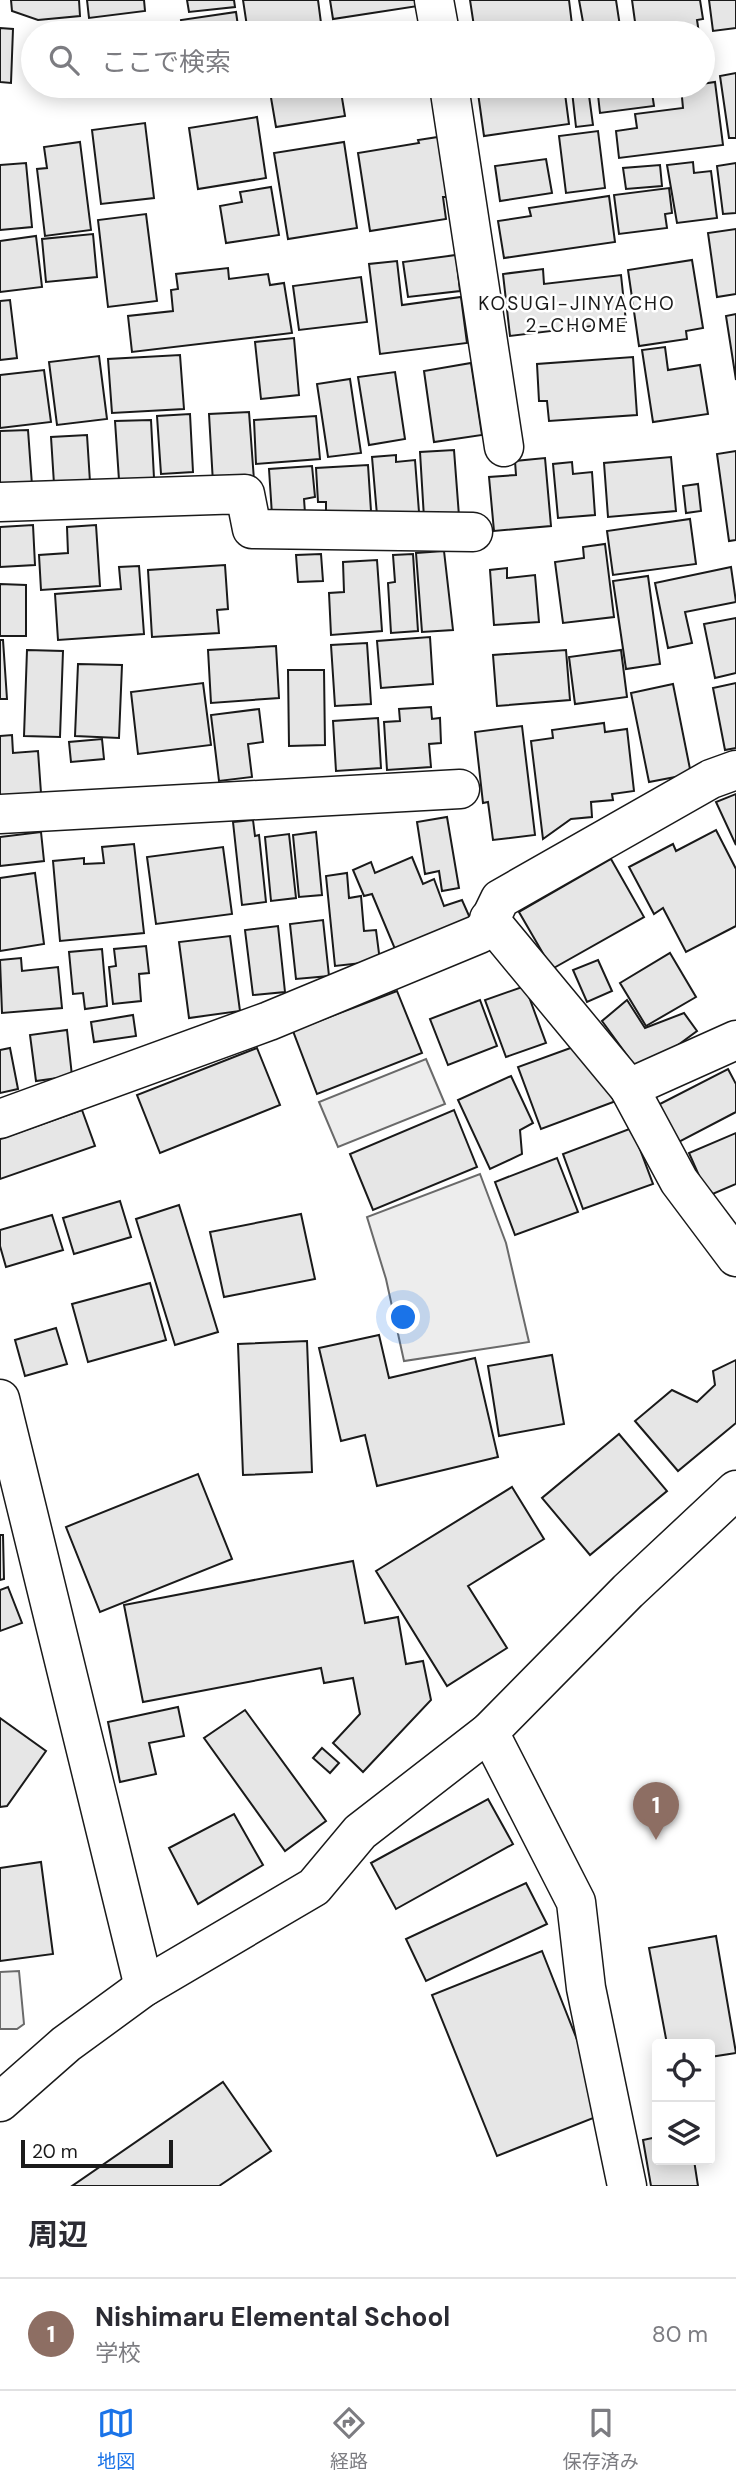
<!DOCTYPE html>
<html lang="ja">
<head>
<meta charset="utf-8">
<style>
  :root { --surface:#fff; --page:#f2f2f3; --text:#2b2b33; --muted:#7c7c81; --line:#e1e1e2; --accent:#1a73e8 }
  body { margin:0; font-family:"DM Sans","Noto Sans JP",sans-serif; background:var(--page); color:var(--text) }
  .controls { position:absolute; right:21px; bottom:21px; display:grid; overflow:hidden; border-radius:7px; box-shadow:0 4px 18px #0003 }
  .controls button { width:63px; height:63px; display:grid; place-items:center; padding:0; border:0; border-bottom:2px solid var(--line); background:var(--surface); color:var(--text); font:35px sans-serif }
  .scale { position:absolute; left:21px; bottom:18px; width:152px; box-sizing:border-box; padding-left:7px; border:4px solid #1a1a1a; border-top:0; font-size:19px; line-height:24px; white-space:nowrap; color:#1a1a1a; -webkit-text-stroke:5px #fff; paint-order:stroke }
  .you { position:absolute; left:404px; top:1318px; width:24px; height:24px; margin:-18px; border:5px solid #fff; border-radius:50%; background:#1a73e8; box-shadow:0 0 0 10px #1a73e833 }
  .badge { display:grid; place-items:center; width:46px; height:46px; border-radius:50%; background:var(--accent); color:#fff; font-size:23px; font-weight:700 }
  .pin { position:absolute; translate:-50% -58px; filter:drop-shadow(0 2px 4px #0008) }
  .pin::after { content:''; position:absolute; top:37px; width:24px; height:21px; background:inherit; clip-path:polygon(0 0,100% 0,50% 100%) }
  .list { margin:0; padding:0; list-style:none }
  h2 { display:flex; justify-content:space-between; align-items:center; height:91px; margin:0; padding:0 28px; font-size:30px }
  h2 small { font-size:23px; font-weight:400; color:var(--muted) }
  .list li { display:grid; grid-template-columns:46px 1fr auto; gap:21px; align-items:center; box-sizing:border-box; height:112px; padding:0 28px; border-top:2px solid var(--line) }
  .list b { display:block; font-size:26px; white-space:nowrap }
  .list p { margin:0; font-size:23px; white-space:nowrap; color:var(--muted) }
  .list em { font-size:23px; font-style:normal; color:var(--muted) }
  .icon { flex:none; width:38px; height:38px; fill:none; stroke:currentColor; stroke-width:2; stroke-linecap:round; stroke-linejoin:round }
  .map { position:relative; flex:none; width:736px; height:2186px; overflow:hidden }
  .search { position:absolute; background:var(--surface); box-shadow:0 4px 18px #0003; left:21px; right:21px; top:21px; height:77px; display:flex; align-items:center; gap:18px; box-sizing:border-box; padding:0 24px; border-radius:38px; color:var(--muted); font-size:26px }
  .sheet { height:203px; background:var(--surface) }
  nav { display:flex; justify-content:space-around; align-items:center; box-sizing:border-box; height:98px; border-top:2px solid var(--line); background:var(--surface); font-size:19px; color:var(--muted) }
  nav a { display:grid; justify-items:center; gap:4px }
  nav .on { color:var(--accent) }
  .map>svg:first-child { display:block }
  .built { fill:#ededed; stroke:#6a6a6a; stroke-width:2 }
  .building { fill:#e6e6e6; stroke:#1a1a1a; stroke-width:2 }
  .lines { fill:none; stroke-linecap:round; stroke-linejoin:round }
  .minor-casing { stroke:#1a1a1a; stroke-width:41 }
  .tertiary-casing { stroke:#1a1a1a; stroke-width:41 }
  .minor { stroke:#fff; stroke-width:38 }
  .tertiary { stroke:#fff; stroke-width:38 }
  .labels { text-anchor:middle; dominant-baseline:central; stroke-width:5; stroke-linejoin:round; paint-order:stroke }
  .neighbourhood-label { font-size:19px; letter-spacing:2px; fill:#1a1a1a; stroke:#fff }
</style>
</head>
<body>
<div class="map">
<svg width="736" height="2186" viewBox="0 0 736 2186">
  <rect width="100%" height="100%" fill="#fff"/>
  <g class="built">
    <path d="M426 1059 445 1104 338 1147 319 1102Z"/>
    <path d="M480 1174 506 1243 529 1342 404 1361 386 1279 367 1217Z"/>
    <path d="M19 1971 24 2024 17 2029H0V1972Z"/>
  </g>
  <g class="building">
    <path d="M11 0H79L80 16 38 20 12 11Z"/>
    <path d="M87 0H144L145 11 89 18Z"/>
    <path d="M187 0H234L235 7 189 12Z"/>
    <path d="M243 0H318L321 23 248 33Z"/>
    <path d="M330 0H417L418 6 333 19Z"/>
    <path d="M470 0H569L573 33H475Z"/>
    <path d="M579 0H616L621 33H585Z"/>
    <path d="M632 0H700L703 19 697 20 699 33H665L663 25 636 29Z"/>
    <path d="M709 0H736V28L713 31Z"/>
    <path d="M236 12 239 33H183L181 20Z"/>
    <path d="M138 24 139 33H89V30Z"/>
    <path d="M0 28 13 29 11 83 0 82Z"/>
    <path d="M736 73V138H729L720 76Z"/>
    <path d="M715 82 723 145 619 158 616 131 637 128 635 114 683 108 681 87Z"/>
    <path d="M210 86H247L248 87 211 92Z"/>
    <path d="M269 86H340L345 116 276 127Z"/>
    <path d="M523 86H564L569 124 484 136 478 93Z"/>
    <path d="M597 86H651L654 106 600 113Z"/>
    <path d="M588 88 593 125 576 127 572 91Z"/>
    <path d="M257 117 266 178 198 189 189 128Z"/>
    <path d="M145 123 154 198 101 204 92 130Z"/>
    <path d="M598 131 605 188 566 193 559 136Z"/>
    <path d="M438 137 447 197H443L446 219 370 231 358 153 419 143 418 140Z"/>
    <path d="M80 142 91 230 45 236 37 169 47 168 44 147Z"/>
    <path d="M344 142 357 228 288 239 274 153Z"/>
    <path d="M546 159 552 193 500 201 495 166Z"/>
    <path d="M693 162 694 173 711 171 717 218 677 223 667 165Z"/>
    <path d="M26 163 32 227 0 230V165Z"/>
    <path d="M736 163V213L723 214 717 166Z"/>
    <path d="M660 165 662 186 626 189 623 168Z"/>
    <path d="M271 187 279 235 226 243 220 206 242 202 240 192Z"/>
    <path d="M669 188 672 213 665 214 667 228 619 234 614 195Z"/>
    <path d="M609 196 615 242 504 258 498 221 531 216 529 208Z"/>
    <path d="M146 214 157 301 108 307 98 220Z"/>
    <path d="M736 229V294L717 297 708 233Z"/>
    <path d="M93 234 97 277 46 282 42 239Z"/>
    <path d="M36 236 42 287 0 292V241Z"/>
    <path d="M456 255 460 291 408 297 403 262Z"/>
    <path d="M692 260 703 328 686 331 687 339 639 346 628 270Z"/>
    <path d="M397 261 402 305 461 297 467 343 380 354 369 264Z"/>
    <path d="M228 268 229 279 268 274 270 285 284 283 292 333 132 352 128 316 173 311 171 290 178 289 176 274Z"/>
    <path d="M543 269 544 284 621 275 626 322 510 336 503 274Z"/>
    <path d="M361 277 367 322 299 330 293 286Z"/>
    <path d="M10 300 17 358 0 360V301Z"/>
    <path d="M736 314V380L726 316Z"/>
    <path d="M294 338 299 395 261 399 255 342Z"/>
    <path d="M665 347 668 370 700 365 708 414 653 422 642 350Z"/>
    <path d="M180 355 184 409 112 413 108 359Z"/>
    <path d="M99 356 107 419 57 425 49 362Z"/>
    <path d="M633 357 637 415 549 421 547 401H539L537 364Z"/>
    <path d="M471 363 482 435 434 442 424 371Z"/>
    <path d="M44 370 51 422 0 428V375Z"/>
    <path d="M395 372 405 439 369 445 358 377Z"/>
    <path d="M350 379 361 453 328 457 317 384Z"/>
    <path d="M249 412 254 480 213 483 209 414Z"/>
    <path d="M190 414 193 472 161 474 157 416Z"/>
    <path d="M316 416 320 459 256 464 254 420Z"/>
    <path d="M151 420 154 478 119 480 115 421Z"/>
    <path d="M28 430 32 485 0 488V431Z"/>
    <path d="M87 435 90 482 54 484 51 437Z"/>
    <path d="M454 450 459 516 424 518 420 452Z"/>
    <path d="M736 451V540L729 541 717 454Z"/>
    <path d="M396 455V462L415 460 419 512 377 515 372 457Z"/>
    <path d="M671 457 676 511 608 517 604 463Z"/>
    <path d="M545 458 551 526 494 531 489 477 516 475 515 461Z"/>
    <path d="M572 462 573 474 592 472 595 515 558 518 553 464Z"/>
    <path d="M368 465 371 511 326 515V502H318L316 468Z"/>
    <path d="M312 466 315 497 304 499 305 513 272 515 269 469Z"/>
    <path d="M698 484 701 511 686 513 683 486Z"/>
    <path d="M690 519 696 564 613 575 607 531Z"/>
    <path d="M33 525 35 565 0 567V527Z"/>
    <path d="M96 525 100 586 41 590 39 555 68 553 67 527Z"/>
    <path d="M605 544 614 617 563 623 555 562 584 558 583 547Z"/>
    <path d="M444 551 453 630 422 632 416 553Z"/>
    <path d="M321 554 323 581 298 582 296 555Z"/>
    <path d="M413 554 418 631 391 633 388 583 395 582 393 555Z"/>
    <path d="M377 560 382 631 331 635 329 593 344 592 343 562Z"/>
    <path d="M225 565 228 609 217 610 219 633 152 637 148 570Z"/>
    <path d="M139 566 144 634 58 640 55 594 121 589 119 567Z"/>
    <path d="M731 567 736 602 685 612 692 643 668 648 655 583Z"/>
    <path d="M507 568V578L535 575 539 622 494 625 490 570Z"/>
    <path d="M648 576 660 664 626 669 613 581Z"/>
    <path d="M0 584 26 585V636H0Z"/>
    <path d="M736 618V673L715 678 704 624Z"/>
    <path d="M430 637 433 684 381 688 377 641Z"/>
    <path d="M0 640H3L7 699H0Z"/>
    <path d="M367 643 371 704 335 706 331 645Z"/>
    <path d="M276 646 279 698 211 703 208 650Z"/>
    <path d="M27 650 63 651 60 737 24 736Z"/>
    <path d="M566 650 570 700 497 706 493 655Z"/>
    <path d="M621 650 627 697 575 704 569 657Z"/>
    <path d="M78 664 122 665 119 738 75 736Z"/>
    <path d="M288 670H324L325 745 289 746Z"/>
    <path d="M203 683 211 745 138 754 131 692Z"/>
    <path d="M736 683V748L725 750 713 688Z"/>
    <path d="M673 684 691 774 649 782 631 693Z"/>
    <path d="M431 707 432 719 440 718 441 743 429 744 431 767 387 770 384 722 400 721 399 709Z"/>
    <path d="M259 709 263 742 248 744 252 777 219 781 211 715Z"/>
    <path d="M378 718 381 768 336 771 333 721Z"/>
    <path d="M604 723 605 732 627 729 634 791 612 794 613 800 591 802 592 817 571 819 543 839 531 741 553 738 552 730Z"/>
    <path d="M522 726 535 835 493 840 488 802 483 803 475 732Z"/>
    <path d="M12 735 13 753 38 751 41 793 0 796V736Z"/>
    <path d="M102 739 104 759 71 762 69 742Z"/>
    <path d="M736 794V845L716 802Z"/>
    <path d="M447 817 459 888 442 891 439 871 425 874 417 822Z"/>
    <path d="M253 820 255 836 259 835 266 902 242 905 233 822Z"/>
    <path d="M716 830 736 869V926L686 952 663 908 654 914 629 867 673 844 676 851Z"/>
    <path d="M41 832 44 861 0 866V837Z"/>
    <path d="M316 832 322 895 299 897 293 835Z"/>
    <path d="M289 834 296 898 271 901 265 837Z"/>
    <path d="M134 844 144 933 60 941 53 861 84 858V864L104 863 102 847Z"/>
    <path d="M223 847 232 914 156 924 147 857Z"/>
    <path d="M412 857 423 884 434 879 444 906 462 900 470 918 395 949 372 894 364 896 353 870 371 862 375 873Z"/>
    <path d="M611 859 644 917 552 969 519 912Z"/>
    <path d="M35 873 44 944 0 951V878Z"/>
    <path d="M347 873 349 898 361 896 364 931 376 930 380 961 335 966 326 876Z"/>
    <path d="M323 920 329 976 296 979 290 924Z"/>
    <path d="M278 926 285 992 253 995 245 930Z"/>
    <path d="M230 936 240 1011 189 1018 179 942Z"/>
    <path d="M146 946 149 973 139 974 141 1001 113 1004 109 967 116 966 114 949Z"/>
    <path d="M102 949 107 1006 85 1009 83 993 73 994 69 952Z"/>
    <path d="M670 953 696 997 646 1026 620 983Z"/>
    <path d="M21 958 22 971 58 967 62 1008 2 1013 0 960Z"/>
    <path d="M598 960 612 991 587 1002 573 970Z"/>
    <path d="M525 986 546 1043 506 1057 485 1000Z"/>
    <path d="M397 991 422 1053 317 1094 293 1031Z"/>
    <path d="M480 1000 497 1046 448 1065 430 1019Z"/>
    <path d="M627 1000 645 1028 684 1013 697 1031 640 1073 602 1021Z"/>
    <path d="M133 1015 136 1036 94 1042 91 1022Z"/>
    <path d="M67 1030 72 1076 36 1081 30 1035Z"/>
    <path d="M576 1046 616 1101 541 1129 518 1067Z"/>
    <path d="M10 1048 18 1089 0 1093V1050Z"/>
    <path d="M257 1048 280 1105 160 1153 137 1095Z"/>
    <path d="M728 1069 736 1084V1112L675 1144 656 1106Z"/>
    <path d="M511 1076 533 1123 520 1130 522 1154 490 1169 458 1100Z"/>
    <path d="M82 1110 95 1146 0 1179V1139Z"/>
    <path d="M454 1110 477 1167 373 1210 350 1154Z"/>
    <path d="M632 1128 653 1184 583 1209 563 1154Z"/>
    <path d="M736 1133V1184L708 1196 689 1153Z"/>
    <path d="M557 1158 578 1212 515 1235 495 1182Z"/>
    <path d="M120 1201 131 1237 74 1254 63 1218Z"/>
    <path d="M179 1205 218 1332 175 1345 136 1219Z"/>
    <path d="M301 1214 315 1279 224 1297 210 1232Z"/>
    <path d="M52 1215 63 1250 6 1267 0 1246V1230Z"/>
    <path d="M150 1283 166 1340 88 1362 72 1304Z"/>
    <path d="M56 1328 67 1364 25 1376 15 1340Z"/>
    <path d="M379 1335 389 1378 475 1358 498 1457 377 1486 365 1435 341 1441 319 1348Z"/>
    <path d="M307 1341 312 1472 243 1475 238 1344Z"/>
    <path d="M552 1355 564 1424 499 1436 488 1366Z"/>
    <path d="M736 1360V1423L678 1471 635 1421 672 1390 697 1402 715 1385 713 1371Z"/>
    <path d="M619 1434 667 1491 590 1555 542 1498Z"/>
    <path d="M198 1474 232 1559 100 1612 66 1527Z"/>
    <path d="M512 1487 544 1539 468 1586 507 1648 447 1686 376 1571Z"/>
    <path d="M0 1535H3L4 1579 0 1580Z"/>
    <path d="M353 1561 365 1623 398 1617 406 1664 423 1661 431 1700 363 1772 333 1743 360 1714 353 1678 324 1683 321 1668 143 1702 124 1605Z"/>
    <path d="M8 1587 22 1623 0 1631V1590Z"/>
    <path d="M178 1707 184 1736 149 1743 156 1774 120 1782 108 1722Z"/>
    <path d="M245 1710 326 1821 285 1851 204 1738Z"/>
    <path d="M0 1718 46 1751 7 1806 0 1807Z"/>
    <path d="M322 1748 339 1763 330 1773 313 1758Z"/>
    <path d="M488 1799 513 1844 396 1909 371 1863Z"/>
    <path d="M234 1814 263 1865 198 1904 169 1848Z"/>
    <path d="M41 1862 53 1954 0 1961V1868Z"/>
    <path d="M526 1883 547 1924 426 1981 406 1939Z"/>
    <path d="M716 1936 736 2053 710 2057V2044H667L649 1948Z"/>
    <path d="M542 1951 606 2113 497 2156 432 1995Z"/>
    <path d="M223 2082 271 2151 219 2186H72Z"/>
    <path d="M657 2137V2160H694L698 2186H651L643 2140Z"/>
  </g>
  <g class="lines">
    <g class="minor-casing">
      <g id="minor">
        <path d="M434 0 440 33"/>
        <path d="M449 86 504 447"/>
        <path d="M0 502 245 494 252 529 473 532"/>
        <path d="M0 814 460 789"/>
        <path d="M489 919 629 1088 679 1181 736 1257"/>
        <path d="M629 1088 736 1040"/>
        <path d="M0 1119 269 1021 479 934 486 928 500 899 711 779 736 770"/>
        <path d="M0 1399 144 1987"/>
        <path d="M489 1732 576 1902 586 1988 627 2186"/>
      </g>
    </g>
    <g class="tertiary-casing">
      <path id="tertiary" d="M0 2102 66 2044 144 1987 314 1887 360 1832 489 1732 628 1591 736 1490"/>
    </g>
    <use href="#minor" class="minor"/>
    <use href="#tertiary" class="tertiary"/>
  </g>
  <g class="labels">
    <g class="neighbourhood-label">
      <text x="577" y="303">KOSUGI-JINYACHO<tspan x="577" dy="22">2-CHOME</tspan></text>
    </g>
  </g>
</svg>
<div class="controls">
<button><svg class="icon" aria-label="locate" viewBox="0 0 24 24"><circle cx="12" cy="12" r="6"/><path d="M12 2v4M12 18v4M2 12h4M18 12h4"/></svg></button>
<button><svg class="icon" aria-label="layers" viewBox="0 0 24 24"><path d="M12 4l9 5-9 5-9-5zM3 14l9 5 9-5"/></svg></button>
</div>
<div class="scale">20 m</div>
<div class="you"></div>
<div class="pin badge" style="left:656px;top:1840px;background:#8d6e63">1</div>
<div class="search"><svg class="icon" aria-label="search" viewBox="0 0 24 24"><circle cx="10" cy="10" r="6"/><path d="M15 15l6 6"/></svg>ここで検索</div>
</div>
<section class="sheet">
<h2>周辺<small></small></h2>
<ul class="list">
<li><span class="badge" style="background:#8d6e63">1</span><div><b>Nishimaru Elemental School</b><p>学校</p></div><em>80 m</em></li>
</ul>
</section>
<nav>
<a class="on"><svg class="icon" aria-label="map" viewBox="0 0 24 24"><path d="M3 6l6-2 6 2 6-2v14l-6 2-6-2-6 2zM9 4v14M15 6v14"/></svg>地図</a>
<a><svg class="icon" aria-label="directions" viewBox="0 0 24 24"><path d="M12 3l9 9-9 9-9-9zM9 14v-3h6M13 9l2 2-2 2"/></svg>経路</a>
<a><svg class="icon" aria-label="saved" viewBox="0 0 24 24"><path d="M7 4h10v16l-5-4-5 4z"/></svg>保存済み</a>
</nav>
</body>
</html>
